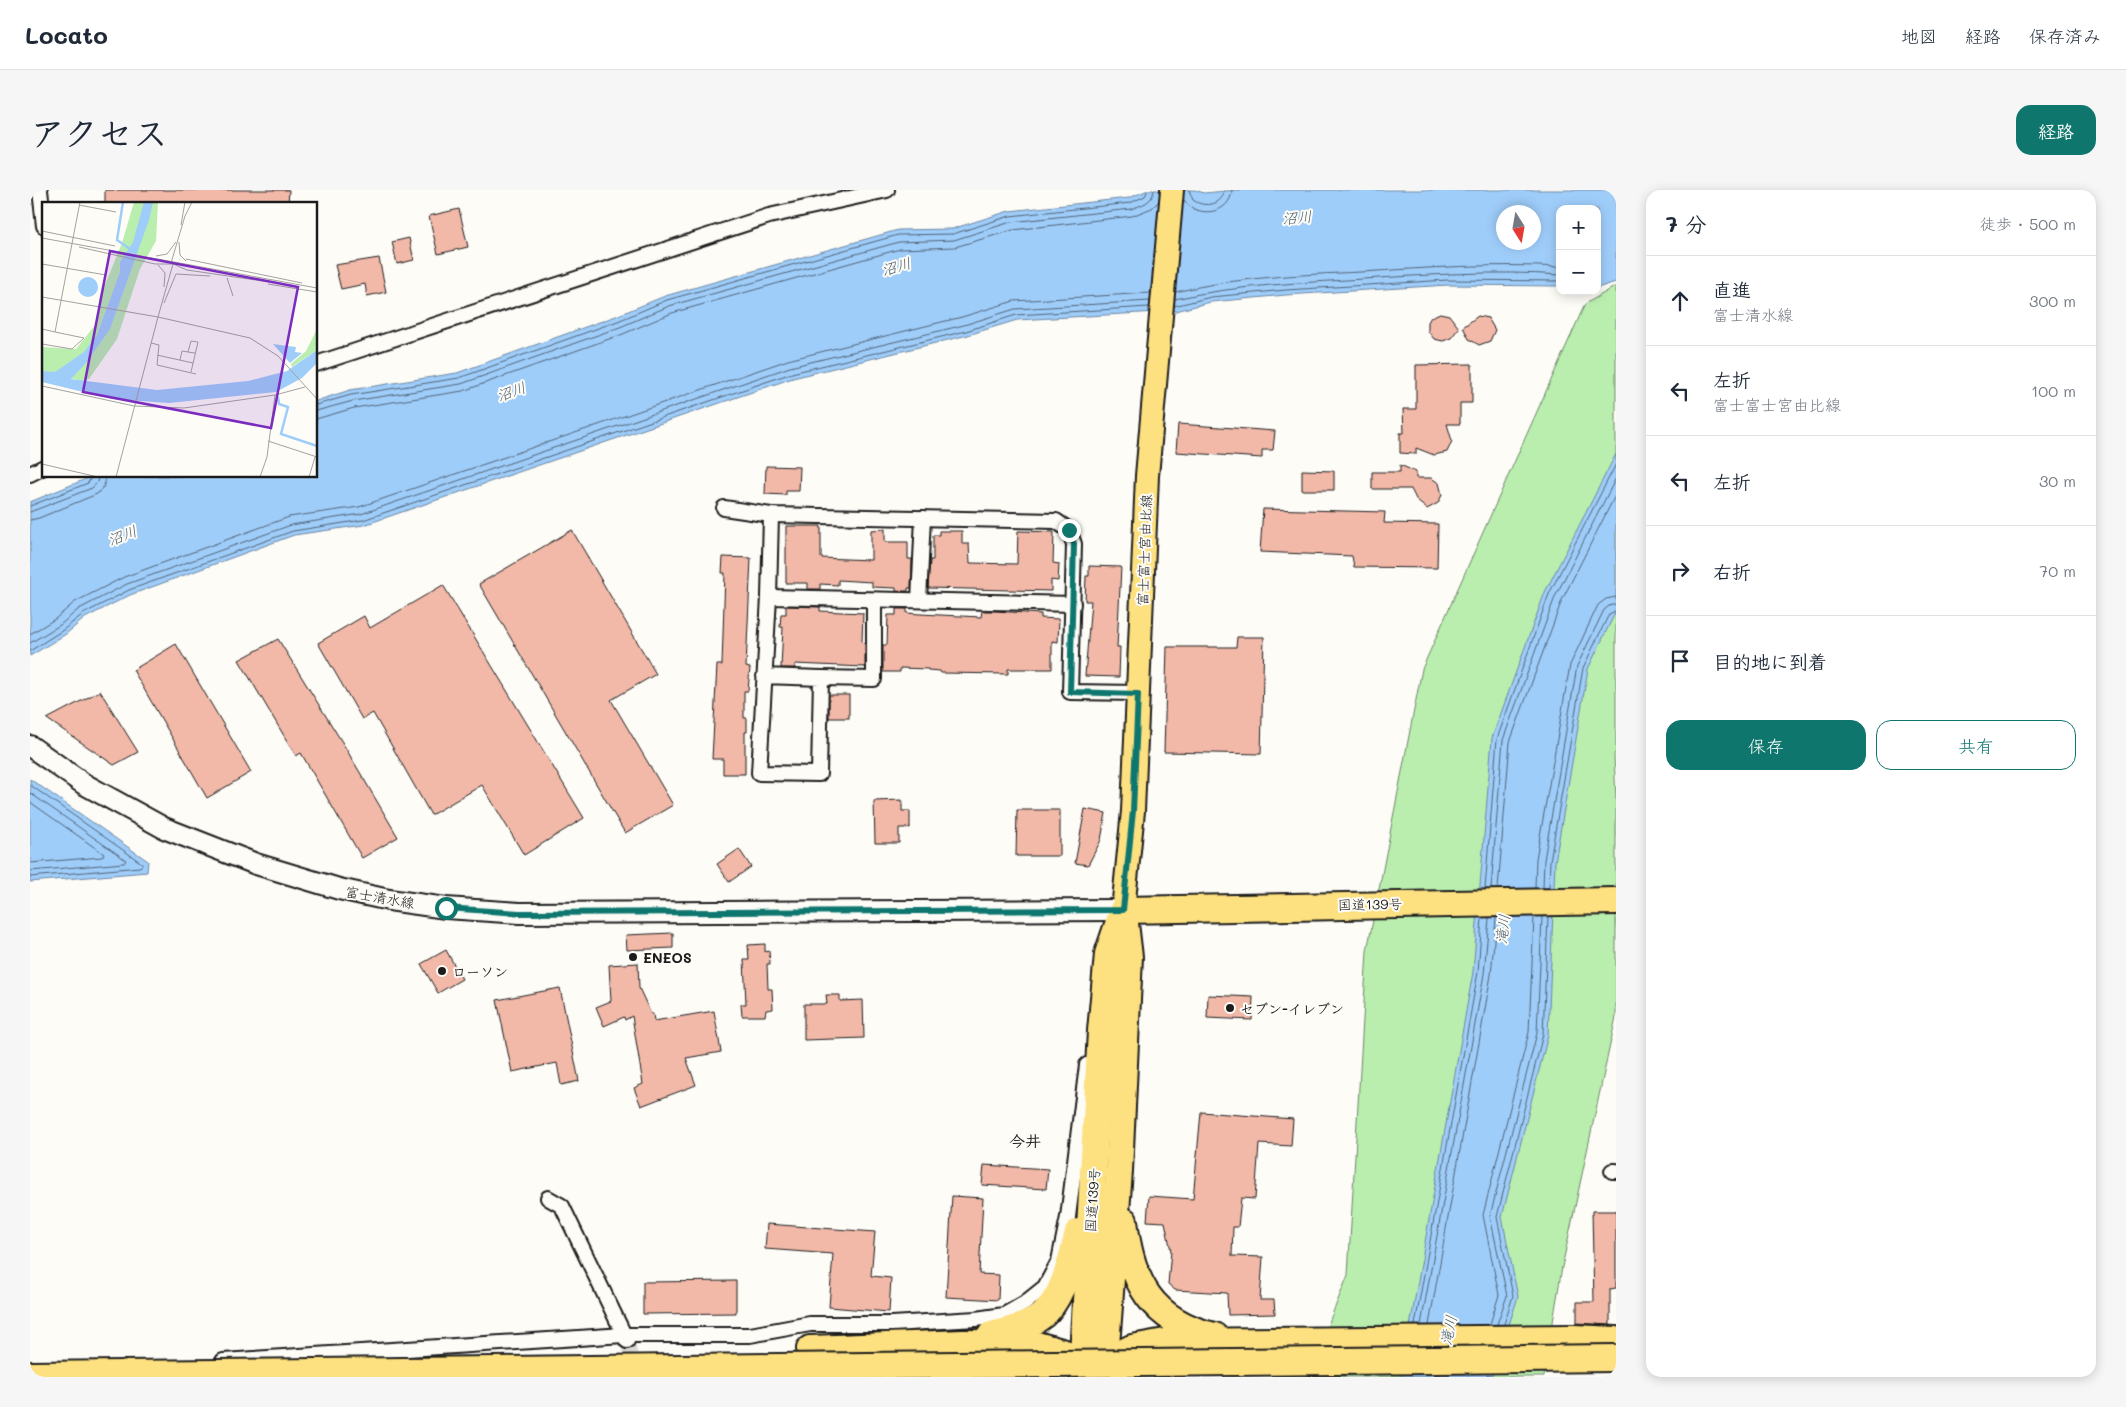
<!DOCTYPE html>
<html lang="ja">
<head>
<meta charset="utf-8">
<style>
  :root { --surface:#fff; --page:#f6f6f7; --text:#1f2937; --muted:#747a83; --line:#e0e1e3; --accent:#0f766e }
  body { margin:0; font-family:Mali,"Klee One",sans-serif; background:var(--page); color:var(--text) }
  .controls { position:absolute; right:15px; top:15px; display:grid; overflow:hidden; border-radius:10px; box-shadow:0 2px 12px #0003 }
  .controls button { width:45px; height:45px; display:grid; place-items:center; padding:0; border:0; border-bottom:1px solid var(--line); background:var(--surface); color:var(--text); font:25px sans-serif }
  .compass { position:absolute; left:1466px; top:15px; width:45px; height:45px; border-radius:50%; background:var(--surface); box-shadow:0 2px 12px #0003; rotate:169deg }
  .stop { position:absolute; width:15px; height:15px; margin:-11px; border:4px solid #0f766e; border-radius:50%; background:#fff }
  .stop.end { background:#0f766e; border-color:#fff; box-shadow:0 1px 5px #0008 }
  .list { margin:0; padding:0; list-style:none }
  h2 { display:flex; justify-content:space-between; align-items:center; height:65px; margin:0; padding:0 20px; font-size:21px }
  h2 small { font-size:16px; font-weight:400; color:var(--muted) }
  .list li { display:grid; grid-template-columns:32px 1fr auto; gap:15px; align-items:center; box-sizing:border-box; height:90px; padding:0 20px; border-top:1px solid var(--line) }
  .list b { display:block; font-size:19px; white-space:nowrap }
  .list p { margin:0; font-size:16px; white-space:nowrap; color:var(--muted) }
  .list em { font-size:16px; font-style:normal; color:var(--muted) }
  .actions { display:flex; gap:10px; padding:15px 20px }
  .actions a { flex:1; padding:11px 0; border:1px solid var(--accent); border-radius:15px; text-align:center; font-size:18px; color:var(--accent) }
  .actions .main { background:var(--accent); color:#fff }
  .icon { flex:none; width:28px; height:28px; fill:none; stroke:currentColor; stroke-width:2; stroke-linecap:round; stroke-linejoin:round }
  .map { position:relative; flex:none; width:1586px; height:1187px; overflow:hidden; border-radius:15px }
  header { display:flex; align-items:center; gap:30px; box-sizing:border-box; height:70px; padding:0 25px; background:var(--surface); border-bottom:1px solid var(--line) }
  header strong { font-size:24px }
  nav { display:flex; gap:28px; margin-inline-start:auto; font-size:18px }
  .intro { display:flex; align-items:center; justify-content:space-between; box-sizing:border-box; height:120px; padding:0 30px }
  h1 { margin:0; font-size:35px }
  .button { padding:12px 22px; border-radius:15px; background:var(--accent); color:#fff; font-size:18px; font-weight:700 }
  main { display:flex; gap:30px; padding:0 30px }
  aside { flex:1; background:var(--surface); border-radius:15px; box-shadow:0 2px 12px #0003 }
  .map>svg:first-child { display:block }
  .green { fill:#baeeaf; stroke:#6b8566 }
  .water { fill:#9fcdfa; stroke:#6b86a1; fill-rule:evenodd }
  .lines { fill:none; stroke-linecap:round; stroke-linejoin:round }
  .shore { stroke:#506375; stroke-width:1 }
  .building { fill:#f2b9a9; stroke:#1c1c1c }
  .street-tunnel { stroke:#dbdad6; stroke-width:14; stroke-dasharray:14 7; stroke-linecap:butt }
  .street-casing { stroke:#1c1c1c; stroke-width:18 }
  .secondary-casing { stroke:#1c1c1c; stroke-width:24 }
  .primary-casing { stroke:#1c1c1c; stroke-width:26 }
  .highway-casing { stroke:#1c1c1c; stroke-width:30 }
  .street { stroke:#fdfcf7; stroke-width:14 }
  .secondary { stroke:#fdfcf7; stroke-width:20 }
  .primary { stroke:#fde080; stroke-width:22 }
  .highway { stroke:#fde080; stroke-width:26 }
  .highway-bridge-casing { stroke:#1c1c1c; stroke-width:30; stroke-linecap:butt }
  .highway-bridge { stroke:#fde080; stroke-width:26 }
  .route { stroke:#0f766e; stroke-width:6 }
  .poi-dot { fill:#1c1c1c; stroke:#fdfcf7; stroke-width:2 }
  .labels { text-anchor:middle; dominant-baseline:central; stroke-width:4; stroke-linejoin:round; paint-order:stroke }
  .street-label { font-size:14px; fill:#1c1c1c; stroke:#fdfcf7 }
  .poi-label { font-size:14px; font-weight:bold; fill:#1c1c1c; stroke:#fdfcf7; text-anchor:start }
  .water-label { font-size:15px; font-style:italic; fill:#4a5a6a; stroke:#fdfcf7 }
  .quarter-label { font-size:16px; font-weight:bold; fill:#1c1c1c; stroke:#fdfcf7 }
  .inset-river { fill:none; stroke:#9fcdfa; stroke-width:2.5 }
  .inset-road { fill:none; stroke:#a3a29f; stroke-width:1 }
  .view { fill:#7b2cbf; fill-opacity:0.15; stroke:#7b2cbf; stroke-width:2.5 }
  .inset-edge { fill:none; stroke:#1c1c1c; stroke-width:2.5 }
</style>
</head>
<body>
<header>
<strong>Locato</strong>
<nav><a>地図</a><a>経路</a><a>保存済み</a></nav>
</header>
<div class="intro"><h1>アクセス</h1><a class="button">経路</a></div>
<main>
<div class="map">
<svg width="1586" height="1187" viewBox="0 0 1586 1187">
  <rect width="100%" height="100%" fill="#fdfcf7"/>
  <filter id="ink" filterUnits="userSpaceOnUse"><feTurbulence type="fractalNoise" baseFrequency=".02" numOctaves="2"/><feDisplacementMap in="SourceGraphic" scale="10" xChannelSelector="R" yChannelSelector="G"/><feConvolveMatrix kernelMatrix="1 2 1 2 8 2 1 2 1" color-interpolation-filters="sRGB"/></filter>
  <g filter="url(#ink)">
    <path class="green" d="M1586 96V561L1584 565 1586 610V827L1532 1077 1514 1187H1277L1318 1085 1337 761 1392 479 1555 114Z"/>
    <g class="water">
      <path d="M1118 0H1165L1174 3 1206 0H1586V92L1567 98V19H1530V96L1419 95 1256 105 1181 112 1146 121 987 130 938 145 763 188 334 335 264 345 100 405 55 428 36 444 0 466V312L63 286H286V211L320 200 427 183 586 126 635 106 868 40 922 39 979 21 1099 8ZM1474 22H1504V52H1474Z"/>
      <path d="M1586 264V421L1558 479 1525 672 1518 845 1472 1027 1488 1107 1462 1187H1371L1443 782 1462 548 1515 402Z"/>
      <path d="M0 589 118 671 117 682 0 692Z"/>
    </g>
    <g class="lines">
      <g class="shore">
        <path d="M1159 0 1163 10C1174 18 1193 16 1194 0"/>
        <path d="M1154 10C1166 29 1201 25 1202 0"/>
        <path d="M1146 102C1206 87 1269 85 1331 82 1397 78 1464 73 1530 77"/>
        <path d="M1145 109C1207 95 1270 93 1333 89 1398 85 1464 80 1530 85"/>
        <path d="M1144 116 1181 107 1256 100 1418 90 1530 91"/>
        <path d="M286 215 321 205 429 188 588 131 637 110 868 45 923 44 980 26 1100 13 1115 6 1118 0"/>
        <path d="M286 221 323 211 431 194 590 137 639 116 869 52 924 50 981 32 1101 19C1111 15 1123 13 1124 0"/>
        <path d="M286 229 324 218 433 201 593 144 642 123 870 59 925 57 983 40 1102 26 1122 18 1128 12"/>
        <path d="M0 316 58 293 62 286"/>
        <path d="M0 322 62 298 67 293 68 286"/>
        <path d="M0 330 9 328 67 304 74 296 76 286"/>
        <path d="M0 444 25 429 45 412 94 387 259 327 329 317 758 170 932 127 984 111 1120 103"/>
        <path d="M0 453 30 435 49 419 97 394 261 335 331 324 760 177 934 135 985 119 1120 111"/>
        <path d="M0 461 33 440 53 424 99 400 263 341 333 330 762 183 936 141 986 125 1119 117"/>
        <path d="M0 595 113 674 110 677 0 687"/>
        <path d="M0 603 96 670 94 673 0 681"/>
        <path d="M0 612 74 664 72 667 0 673"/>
        <path d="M1505 698 1506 669 1540 475 1568 415 1576 409 1586 407"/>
        <path d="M1513 698 1514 670 1547 476 1574 420 1579 416 1586 414"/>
        <path d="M1519 698 1520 671 1553 478 1579 424 1586 421"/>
        <path d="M1455 699 1467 549 1519 404 1586 274"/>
        <path d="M1461 699 1473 550 1525 407 1586 288"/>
        <path d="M1468 699 1480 552 1532 410 1586 304"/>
        <path d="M1460 1134 1469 1105 1453 1025 1499 842 1504 727"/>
        <path d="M1467 1134 1477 1106 1460 1026 1507 843 1512 727"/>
        <path d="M1474 1134 1483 1106 1467 1027 1513 844 1518 727"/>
        <path d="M1385 1135 1448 782 1452 728"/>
        <path d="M1391 1135 1454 784 1459 728"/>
        <path d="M1399 1135 1461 785 1466 728"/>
      </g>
    </g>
    <g class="building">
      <path d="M75 0H259L258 14H75Z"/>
      <path d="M429 19 438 57 408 64 399 26Z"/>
      <path d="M379 48 384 70 367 74 362 52Z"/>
      <path d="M349 68 356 102 337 106 335 94 311 99 305 75Z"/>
      <path d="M1410 123 1419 125 1429 138 1421 148 1413 151 1404 149 1398 141V132L1401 127Z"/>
      <path d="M1448 126 1458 128 1465 140 1460 151 1449 155 1439 149 1433 137Z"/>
      <path d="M1442 174V213H1430V234H1417L1422 251 1417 262 1404 265 1386 258V264L1370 263V243H1374L1373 219H1386V175Z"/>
      <path d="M1148 234 1245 241 1243 260H1232V268L1146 262Z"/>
      <path d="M1370 275 1386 282V288H1401L1409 293 1412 305 1408 313 1397 319 1387 311 1381 299H1342V282H1370Z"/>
      <path d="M736 276 770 277 769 301H756V305L735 304Z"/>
      <path d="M1272 280 1304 281V300H1272Z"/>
      <path d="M1233 319 1355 322 1354 333 1408 334 1407 378 1324 377 1322 366 1230 362Z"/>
      <path d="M756 336H791V368L841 370V340L855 339V352H878V369H882L881 398H878V401H866V398L842 397V392L808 390V395L790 394V399H778V393H756Z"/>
      <path d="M542 340 626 484 581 510 643 615 595 643 449 394Z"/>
      <path d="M909 341H932V354H939L940 373 987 374 988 341 1024 342 1023 373 1029 374 1028 391 1021 390V401L898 398 900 370H903V345H909Z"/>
      <path d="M693 367 721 368 716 477 720 478 718 501H714V528H717V542H715V584H693V569H682L687 475H692L695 383H692Z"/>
      <path d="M1059 376 1091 377 1087 457H1090L1089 487 1055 486 1061 411H1055L1056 386H1059Z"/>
      <path d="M413 395 554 628 494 665 452 595 401 625 343 523 332 529 288 453 334 426 340 438Z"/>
      <path d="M756 416 790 417V421L833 423 832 452 835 454V477L765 474V478H751L753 437H750L751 424H756Z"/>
      <path d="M866 419H877V423L890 424 951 427 952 421H965L1011 424V428L1029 429 1028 452 1022 451V479H978V484L911 483 910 481 898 480V479L870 478V482H853V455H857L858 425H866Z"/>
      <path d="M1207 447H1234L1231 564 1134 562 1137 457H1206Z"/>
      <path d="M248 449 312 552 368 647 332 668 271 563 266 566 209 470Z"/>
      <path d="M146 454 221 582 177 608 103 480Z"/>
      <path d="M70 501 108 562 84 575 17 529Z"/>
      <rect x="799" y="505" width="20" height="23"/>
      <path d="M872 610V621H880V638H869V653H845L844 611Z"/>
      <path d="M1055 619 1076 623 1071 650 1058 675 1045 673Z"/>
      <path d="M987 620H1030V666H986Z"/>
      <path d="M709 659 721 677 699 692 687 674Z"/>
      <path d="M643 743V758L597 760 596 745Z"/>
      <path d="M735 754V762L739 761 740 774H737L738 799H742L743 819 736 820 735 826H712L711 814H716L714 770H719L718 755Z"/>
      <path d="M416 760 432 789 408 803 391 774Z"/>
      <path d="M608 773 609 798 621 824H623L624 831 684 821 691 862 656 868 666 895 611 916 604 898 613 894 602 826 595 830 594 827 574 836 566 817 581 811 579 775Z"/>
      <path d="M530 798 549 891 531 895 527 873 482 882 467 810Z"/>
      <path d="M796 805H810V811L833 810 834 848 774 850V814H797Z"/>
      <path d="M1178 805 1223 807 1222 830 1177 828Z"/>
      <path d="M1171 922 1263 929 1261 956 1229 954 1225 1009 1211 1008 1208 1037H1203L1202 1066 1233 1067 1230 1110H1244L1245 1124 1198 1125 1197 1103 1145 1100 1138 1094 1141 1061 1135 1032 1117 1031 1119 1006 1163 1009Z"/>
      <path d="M954 975 1018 979 1016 999 952 995Z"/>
      <path d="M922 1006 953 1008 949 1084 969 1085 968 1110 916 1107Z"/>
      <path d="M1562 1021H1586V1098L1580 1099V1135L1547 1133V1112H1564Z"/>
      <path d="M737 1034 845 1042 841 1086 861 1088 859 1122 799 1117 803 1064 735 1059Z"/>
      <path d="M706 1091V1123L613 1124V1092Z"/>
    </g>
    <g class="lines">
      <path class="street-tunnel" d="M597 1151 606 1184"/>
      <g class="street-casing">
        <g id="street">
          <path d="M10 0 14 36"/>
          <path d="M286 174 739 26 857 0"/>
          <path d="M0 284 14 277"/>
          <path d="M694 318 741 325 1026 331 1039 340 1044 354 1040 502 1108 503"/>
          <path d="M739 407 1043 414"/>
          <path d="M889 410 893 328"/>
          <path d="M734 486 791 488 789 584 729 583 739 407 741 325"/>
          <path d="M791 488 844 489V410"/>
          <path d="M1582 981H1586"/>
          <path d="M518 1008 532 1016 597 1151"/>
          <path d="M193 1171 594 1145H720L780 1134H862L946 1129 974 1125 995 1113 1015 1097 1029 1071 1038 1027 1057 875"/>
        </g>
      </g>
      <g class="secondary-casing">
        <path id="secondary" d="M0 556 54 594 134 638 226 674 309 699 359 710 416 718 489 723 1093 720"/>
      </g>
      <g class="primary-casing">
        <path id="primary" d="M1093 720 1103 621 1117 286 1142 0"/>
      </g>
      <g class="highway-casing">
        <g id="highway">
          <path d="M1093 720 1586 711"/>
          <path d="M1094 1031C1101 1092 1121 1131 1184 1146"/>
          <path d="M961 1145C977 1141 1005 1135 1017 1121 1035 1101 1042 1067 1048 1042"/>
          <path d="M780 1159 933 1153 1003 1154 1035 1163 1059 1175"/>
          <path d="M1066 1176 1102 1158 1135 1152 1544 1148 1586 1150"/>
          <path d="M1052 1183 1071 841 1078 764 1093 720"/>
          <path d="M1074 1183 1089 981 1099 767 1094 725"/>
        </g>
      </g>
      <use href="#street" class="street"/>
      <use href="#secondary" class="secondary"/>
      <use href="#primary" class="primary"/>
      <use href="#highway" class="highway"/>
      <g class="highway-bridge-casing">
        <path id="highway-bridge" d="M0 1185 1586 1168"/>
      </g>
      <use href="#highway-bridge" class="highway-bridge"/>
    </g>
  </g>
  <g class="lines" filter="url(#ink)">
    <path class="route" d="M416 718 489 723 1093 720 1103 621 1108 504 1040 502 1044 354 1039 340"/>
  </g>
  <g class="poi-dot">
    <circle cx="603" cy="767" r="5"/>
    <circle cx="412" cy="781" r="5"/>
    <circle cx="1200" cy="818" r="5"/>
  </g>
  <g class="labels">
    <g class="street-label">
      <text transform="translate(1114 360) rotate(-88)">富士富士宮由比線</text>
      <text transform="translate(350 707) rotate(10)">富士清水線</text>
      <text transform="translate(1340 714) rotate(-1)">国道139号</text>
      <text transform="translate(1062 1010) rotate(-86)">国道139号</text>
    </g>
    <g class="poi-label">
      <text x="613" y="767">ENEOS</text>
      <text x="422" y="781">ローソン</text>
      <text x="1210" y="818">セブン-イレブン</text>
    </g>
    <g class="water-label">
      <text transform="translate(1267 27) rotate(-5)">沼川</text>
      <text transform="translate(866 76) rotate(-16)">沼川</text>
      <text transform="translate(481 201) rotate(-20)">沼川</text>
      <text transform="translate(92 345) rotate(-21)">沼川</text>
      <text transform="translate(1472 739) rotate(-83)">滝川</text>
      <text transform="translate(1418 1140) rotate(-78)">滝川</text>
    </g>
    <g class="quarter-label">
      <text x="995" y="950">今井</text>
    </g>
  </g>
  <g transform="translate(12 12)">
    <rect width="275" height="275" fill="#fdfcf7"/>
    <path d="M92 0H116L114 39 98 67 75 137 47 177 40 179 0 169V145L34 147 54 122 58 95 80 41ZM275 127V148L250 165 249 162 264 149Z" fill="#baeeaf"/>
    <path d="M102 0H111L107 18 68 127 44 161 29 177 115 188 206 179 245 169 275 148V161L260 176 234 190 127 201 70 197 0 180V169L13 170 42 150 55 133 78 70V60L91 40ZM36 85a10 10 0 1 1 20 0a10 10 0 1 1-20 0ZM231 142 254 145 253 150 260 151 248 161Z" fill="#9fcdfa"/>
    <path class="inset-river" d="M81 0 75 38 88 47M236 195 237 202 246 205 239 232 275 244"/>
    <path class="inset-road" d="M37 3 74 10M139 23 143 0M0 29 73 44M0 36 275 86M137 40 138 53 144 59M37 45 113 62H131M114 54 125 52 134 40M144 57 260 81M129 61 143 14 150 0M129 61 145 68 227 80M0 62 64 73M116 63 123 71 122 85M185 76 191 94M226 82 275 90M0 95 116 115M122 101 134 72 168 74M116 115 131 62M0 127 13 130 38 0M109 141 117 143 115 163 154 172M0 142 30 147 42 136 13 130M115 153 151 161M138 158 140 149 146 150M149 170 156 140 149 139 146 150 153 151M0 184 92 204M92 204 142 206 233 193 263 185M226 239 275 255M0 262 56 275M74 275 116 115 208 136 236 154 275 197M218 275 225 255 233 193M267 275 273 255"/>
    <path class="view" d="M68 49 256 85 229 226 41 190Z"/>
    <rect width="275" height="275" class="inset-edge"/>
  </g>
</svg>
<div class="controls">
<button>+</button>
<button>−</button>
</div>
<svg class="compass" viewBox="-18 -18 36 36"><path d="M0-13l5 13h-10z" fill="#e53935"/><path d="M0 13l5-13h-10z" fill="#747a83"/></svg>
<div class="stop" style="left:416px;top:718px"></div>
<div class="stop end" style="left:1039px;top:340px"></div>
</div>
<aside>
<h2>7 分<small>徒歩 · 500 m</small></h2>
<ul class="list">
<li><svg class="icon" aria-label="ahead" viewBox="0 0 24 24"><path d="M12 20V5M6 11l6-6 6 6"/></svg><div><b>直進</b><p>富士清水線</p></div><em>300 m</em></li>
<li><svg class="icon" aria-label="left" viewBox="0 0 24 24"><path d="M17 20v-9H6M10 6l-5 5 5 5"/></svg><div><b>左折</b><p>富士富士宮由比線</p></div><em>100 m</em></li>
<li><svg class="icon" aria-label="left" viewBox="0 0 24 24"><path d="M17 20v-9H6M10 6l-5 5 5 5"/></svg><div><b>左折</b></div><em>30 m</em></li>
<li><svg class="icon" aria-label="right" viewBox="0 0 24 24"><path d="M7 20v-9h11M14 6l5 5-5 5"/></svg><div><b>右折</b></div><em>70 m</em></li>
<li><svg class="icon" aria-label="arrive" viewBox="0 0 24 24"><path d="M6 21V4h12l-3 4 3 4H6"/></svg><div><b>目的地に到着</b></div></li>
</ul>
<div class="actions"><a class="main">保存</a><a>共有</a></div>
</aside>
</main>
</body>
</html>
